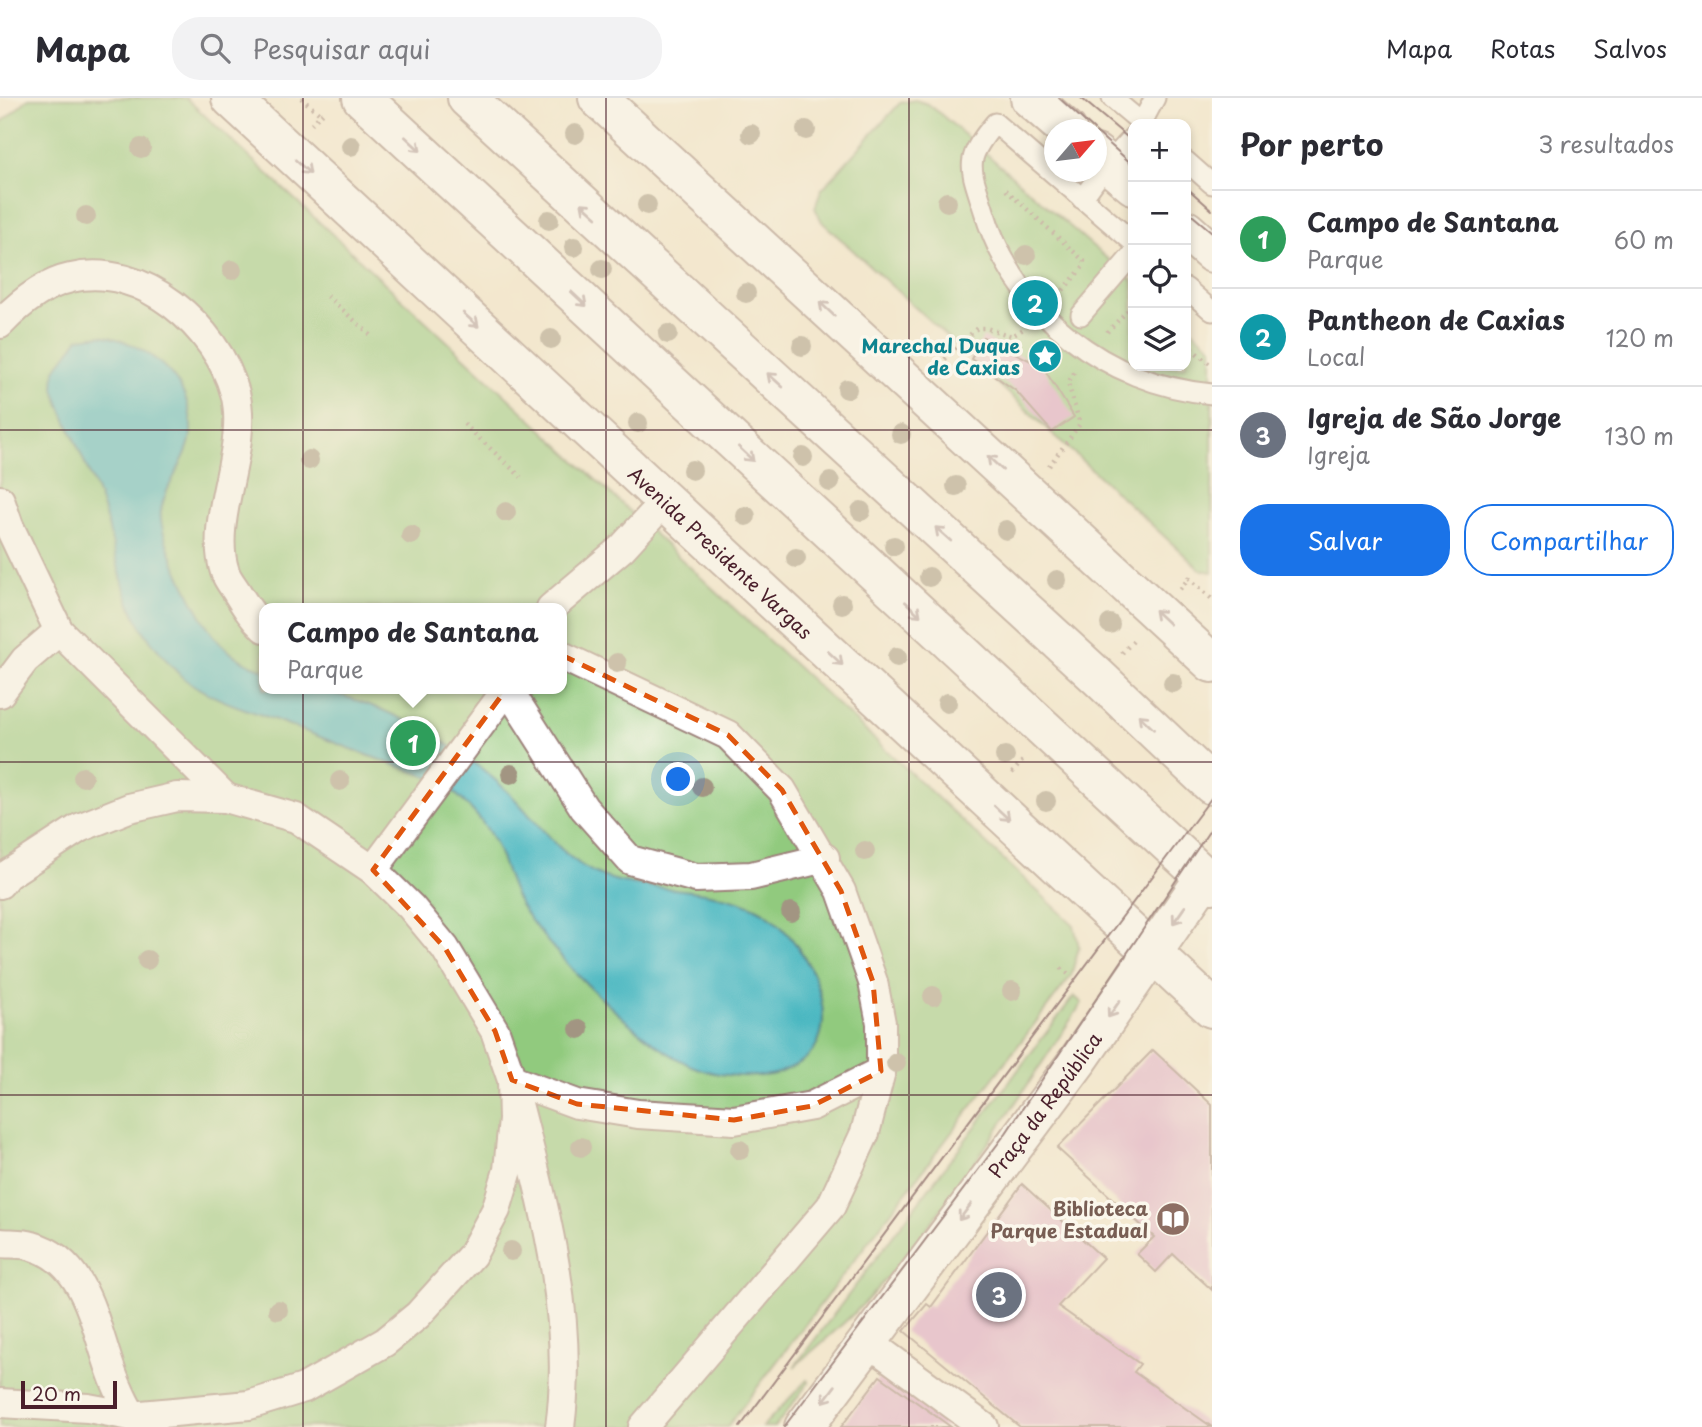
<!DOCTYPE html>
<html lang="pt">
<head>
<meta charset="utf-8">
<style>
  :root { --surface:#fff; --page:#f2f2f3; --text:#2b2b33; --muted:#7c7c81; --line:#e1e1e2; --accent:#1a73e8 }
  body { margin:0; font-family:"Playpen Sans",sans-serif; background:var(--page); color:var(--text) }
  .controls { position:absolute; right:21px; top:21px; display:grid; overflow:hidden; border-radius:14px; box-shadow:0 4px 10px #0003 }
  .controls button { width:63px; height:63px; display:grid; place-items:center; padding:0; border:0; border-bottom:2px solid var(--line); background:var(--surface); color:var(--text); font:35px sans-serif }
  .compass { position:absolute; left:1044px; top:21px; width:63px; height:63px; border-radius:50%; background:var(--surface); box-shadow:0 4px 10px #0003; rotate:62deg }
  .scale { position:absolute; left:21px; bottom:18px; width:96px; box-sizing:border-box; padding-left:7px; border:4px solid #4a1f2b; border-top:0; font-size:19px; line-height:24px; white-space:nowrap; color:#4a1f2b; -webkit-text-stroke:5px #fbf7ec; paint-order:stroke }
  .you { position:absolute; left:679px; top:682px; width:24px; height:24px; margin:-18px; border:5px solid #fff; border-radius:50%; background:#1a73e8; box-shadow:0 0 0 10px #1a73e833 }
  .badge { display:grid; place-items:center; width:46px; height:46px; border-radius:50%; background:var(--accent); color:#fff; font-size:23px; font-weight:700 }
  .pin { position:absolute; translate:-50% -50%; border:4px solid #fff; box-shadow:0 2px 7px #0006 }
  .popup { position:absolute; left:259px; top:505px; width:308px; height:91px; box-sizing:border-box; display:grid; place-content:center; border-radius:14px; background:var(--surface); filter:drop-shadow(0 2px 5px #0005); font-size:23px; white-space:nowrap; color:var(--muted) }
  .popup b { font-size:26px; color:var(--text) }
  .popup::after { content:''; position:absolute; left:50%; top:100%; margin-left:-14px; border:14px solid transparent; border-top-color:var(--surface) }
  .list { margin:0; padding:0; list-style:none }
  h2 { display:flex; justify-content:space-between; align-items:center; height:91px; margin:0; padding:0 28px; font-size:30px }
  h2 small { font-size:23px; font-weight:400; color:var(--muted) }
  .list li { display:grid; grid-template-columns:46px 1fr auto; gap:21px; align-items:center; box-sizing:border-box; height:98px; padding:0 28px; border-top:2px solid var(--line) }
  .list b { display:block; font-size:26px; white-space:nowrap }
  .list p { margin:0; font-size:23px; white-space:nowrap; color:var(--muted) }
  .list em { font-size:23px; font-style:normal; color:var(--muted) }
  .actions { display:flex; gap:14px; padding:21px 28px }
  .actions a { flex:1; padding:16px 0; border:2px solid var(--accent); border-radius:28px; text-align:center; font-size:24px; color:var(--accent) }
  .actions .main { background:var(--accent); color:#fff }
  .icon { flex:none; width:38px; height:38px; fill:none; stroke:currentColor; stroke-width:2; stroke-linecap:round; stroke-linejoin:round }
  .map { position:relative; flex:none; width:1212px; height:1329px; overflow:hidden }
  header { display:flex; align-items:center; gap:42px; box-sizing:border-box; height:98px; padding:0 35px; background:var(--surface); border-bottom:2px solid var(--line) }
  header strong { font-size:33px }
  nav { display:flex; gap:38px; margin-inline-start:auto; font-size:24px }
  .search { width:490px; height:63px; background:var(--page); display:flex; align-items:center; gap:18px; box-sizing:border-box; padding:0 24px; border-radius:28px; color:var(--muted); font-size:26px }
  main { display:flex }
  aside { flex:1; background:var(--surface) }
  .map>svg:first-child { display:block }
  .green { fill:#91ca7e; stroke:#6e7454; stroke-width:2; fill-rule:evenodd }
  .water { fill:#48b7c1; stroke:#496b76; stroke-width:2 }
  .building { fill:#dc9ec9 }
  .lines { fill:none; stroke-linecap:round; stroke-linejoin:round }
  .service-casing { stroke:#9e837c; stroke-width:23 }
  .pedestrian-casing { stroke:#9e837c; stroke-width:32 }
  .minor-casing { stroke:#9e837c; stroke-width:42 }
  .tertiary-casing { stroke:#9e837c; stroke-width:42 }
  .secondary-casing { stroke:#9e837c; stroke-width:42 }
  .primary-casing { stroke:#9e837c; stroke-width:42 }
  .path { stroke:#9e837c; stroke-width:4.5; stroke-dasharray:2 5; stroke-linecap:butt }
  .service { stroke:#fff; stroke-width:19 }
  .pedestrian { stroke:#fff; stroke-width:28 }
  .minor { stroke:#fff; stroke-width:38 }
  .tertiary { stroke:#fff; stroke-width:38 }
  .secondary { stroke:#fff; stroke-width:38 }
  .primary { stroke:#fff; stroke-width:38 }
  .tram { stroke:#4a1f2b; stroke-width:2 }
  .tree { fill:#a29582 }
  .oneway { stroke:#ae9aa0 }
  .marked { fill:none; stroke:#e0560e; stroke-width:5; stroke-dasharray:14 9; stroke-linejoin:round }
  .grid { fill:none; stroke:#4a1f2b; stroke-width:2; stroke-opacity:0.55 }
  .labels { text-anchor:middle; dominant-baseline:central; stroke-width:7; stroke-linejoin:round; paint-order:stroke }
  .culture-label { font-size:19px; font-weight:bold; fill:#0d838f; stroke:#fbf7ec; text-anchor:end }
  .street-label { font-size:19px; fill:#4a1f2b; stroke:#fbf7ec }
  .education-label { font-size:19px; font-weight:bold; fill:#785e54; stroke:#fbf7ec; text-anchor:end }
</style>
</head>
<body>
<header>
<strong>Mapa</strong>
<div class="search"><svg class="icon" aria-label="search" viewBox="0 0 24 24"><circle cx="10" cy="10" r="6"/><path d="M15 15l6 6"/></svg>Pesquisar aqui</div>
<nav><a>Mapa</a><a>Rotas</a><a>Salvos</a></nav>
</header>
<main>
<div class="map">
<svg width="1212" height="1329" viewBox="0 0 1212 1329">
  <rect width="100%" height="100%" fill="#fbf7ec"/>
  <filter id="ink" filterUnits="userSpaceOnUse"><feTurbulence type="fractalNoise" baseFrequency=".0143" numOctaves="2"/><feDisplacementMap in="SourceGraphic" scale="14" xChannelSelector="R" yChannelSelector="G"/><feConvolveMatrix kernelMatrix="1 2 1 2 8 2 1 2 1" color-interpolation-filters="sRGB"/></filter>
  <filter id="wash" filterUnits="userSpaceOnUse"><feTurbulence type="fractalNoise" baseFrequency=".00686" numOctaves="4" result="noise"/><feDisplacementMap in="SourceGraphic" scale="28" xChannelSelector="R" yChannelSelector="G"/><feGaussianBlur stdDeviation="1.57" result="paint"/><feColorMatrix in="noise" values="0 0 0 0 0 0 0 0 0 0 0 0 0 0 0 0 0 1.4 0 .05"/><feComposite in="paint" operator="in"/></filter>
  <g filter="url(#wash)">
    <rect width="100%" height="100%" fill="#f3e7ce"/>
    <g class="green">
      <path d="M29 0H186L1074 827 1079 849 1071 878 727 1329H0V26ZM264 510H562V591H264Z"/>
      <path d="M915 2 928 6 944 19 1133 183V268H1186V227L1212 249V474L1201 472 822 124 815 110 821 92 900 5Z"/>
      <path d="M1074 898 1082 905C1016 1003 948 1113 869 1200 846 1225 819 1247 794 1269Z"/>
      <path d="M807 1282 809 1284 775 1329H762Z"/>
    </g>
    <path class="water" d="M101 237C147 246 193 280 191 334 190 360 165 385 161 413 157 438 201 525 219 544 231 557 248 567 264 572V591C282 591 303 588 320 592 388 607 463 648 512 698 545 732 569 772 618 783 663 793 711 790 754 809 802 830 857 934 796 967 787 971 780 976 770 977 748 980 718 978 697 970 645 951 544 850 517 801 507 782 503 760 493 741 485 726 470 709 458 698 439 680 406 671 383 663 345 649 308 634 270 620 242 610 210 600 186 582 174 573 164 559 155 548 119 507 118 451 100 402 86 364 67 329 54 291L55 272 79 240Z"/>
    <g id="blocks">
      <g class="building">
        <path d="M983 239 1043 269 1074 319 1052 334 1016 293 971 261Z"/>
        <path d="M1153 952 1212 1007V1192L1173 1156 1156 1174 1137 1156 1154 1139 1057 1050Z"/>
        <path d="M1022 1086 1103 1160 1058 1208 1140 1266 1134 1274 1212 1329H1020L904 1233 927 1206 931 1209Z"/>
        <path d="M880 1278 951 1329H841Z"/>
      </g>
    </g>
  </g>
  <g filter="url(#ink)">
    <use href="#blocks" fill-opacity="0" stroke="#9e837c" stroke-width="2"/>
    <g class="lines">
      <g class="service-casing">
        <g id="service">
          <path d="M1112 0 1143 26"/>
          <path d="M1141 26 1155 0"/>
          <path d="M1186 63 1212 86"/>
          <path d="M1082 101 1102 73 1133 39"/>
          <path d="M1133 144 995 25C963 63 970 68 984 113 1015 216 1106 286 1212 296"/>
          <path d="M1186 190 1212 213"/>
          <path d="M1081 217 1133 156"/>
        </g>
      </g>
      <g class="pedestrian-casing">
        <g id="pedestrian">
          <path d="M0 226C19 206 43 186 71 180 142 163 217 229 235 295 250 351 207 421 225 474 227 481 234 489 238 496 246 509 253 520 264 530"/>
          <path d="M0 402 9 428 59 533 226 700"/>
          <path d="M551 510 622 450 665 403"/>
          <path d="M562 558 728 637 782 692 841 793 873 884 881 925V973L865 1035 831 1108 643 1329"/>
          <path d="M508 591 584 710 630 762 696 780 751 778 825 760"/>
          <path d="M0 595 25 562 59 533"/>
          <path d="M373 772 507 591"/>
          <path d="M0 786 7 777 79 730 129 710 177 699 226 700 296 720 373 772 411 809 445 850 495 933 512 982 513 1022 508 1072 496 1112 472 1157 418 1217 385 1244 304 1290 249 1307 131 1318 88 1310 0 1305"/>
          <path d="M0 1145C10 1146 23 1145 32 1148 93 1165 95 1241 118 1290 124 1303 129 1316 141 1326"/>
          <path d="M868 1244 984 1329"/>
          <path d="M560 1329C576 1212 540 1095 512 982L577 1006 638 1016 734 1022 812 1008 881 973"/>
        </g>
      </g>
      <g class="minor-casing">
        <g id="minor">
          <path d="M1030 0 1067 32"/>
          <path d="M1096 56 1133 87"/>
          <path d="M1186 132 1212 155"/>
        </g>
      </g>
      <g class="tertiary-casing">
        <g id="tertiary">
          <path id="s1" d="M804 1329 1079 961 1205 779"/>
        </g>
      </g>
      <g class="secondary-casing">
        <g id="secondary">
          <path id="s2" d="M231 0 1212 910"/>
          <path d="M598 0 1212 565"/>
        </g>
      </g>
      <g class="primary-casing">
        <g id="primary">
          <path d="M362 0 1212 786"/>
          <path d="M467 0 1099 580 1212 687"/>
        </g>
      </g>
      <g class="path">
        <path d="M301 0 321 17"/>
        <path d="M311 26 326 12"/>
        <path d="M1006 92 1084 163 1083 169 1059 197"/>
        <path d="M327 198 373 239"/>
        <path d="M1107 234 1133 207"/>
        <path d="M1186 246 1212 268"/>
        <path d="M940 266 977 230H986L1012 238 1025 230"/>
        <path d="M464 326 521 379"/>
        <path d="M1049 368 1080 326 1068 285 1075 273"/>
        <path d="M1180 491 1189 480 1212 501"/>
        <path d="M1122 555 1135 541"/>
        <path d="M1012 675 1024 661"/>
        <path d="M1061 870 1071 878"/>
      </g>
      <use href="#service" class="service"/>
      <use href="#pedestrian" class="pedestrian"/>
      <use href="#minor" class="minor"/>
      <use href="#tertiary" class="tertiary"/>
      <use href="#secondary" class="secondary"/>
      <use href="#primary" class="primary"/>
      <g class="tram">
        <path d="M1059 0 1094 32"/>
        <path d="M1081 0 1133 44"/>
        <path d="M1096 34 1133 67"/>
        <path d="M1186 89 1212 112"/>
        <path d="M1186 112 1212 134"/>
        <path d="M740 1329 1212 699"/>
        <path d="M784 1329 1006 1035 1212 729"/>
      </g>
    </g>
    <g class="tree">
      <circle cx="806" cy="32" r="10"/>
      <circle cx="575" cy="36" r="10"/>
      <circle cx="751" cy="36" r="10"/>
      <circle cx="351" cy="48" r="10"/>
      <circle cx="141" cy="50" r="10"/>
      <circle cx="947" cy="104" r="10"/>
      <circle cx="647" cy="107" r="10"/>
      <circle cx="86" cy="118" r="10"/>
      <circle cx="549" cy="122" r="10"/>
      <circle cx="574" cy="149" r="10"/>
      <circle cx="1026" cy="157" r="10"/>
      <circle cx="602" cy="171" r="10"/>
      <circle cx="232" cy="172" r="10"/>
      <circle cx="746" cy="195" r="10"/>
      <circle cx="668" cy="236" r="10"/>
      <circle cx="551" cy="241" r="10"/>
      <circle cx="802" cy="248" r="10"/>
      <circle cx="847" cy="291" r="10"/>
      <circle cx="638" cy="325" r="10"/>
      <circle cx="901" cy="336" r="10"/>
      <circle cx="803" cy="359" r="10"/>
      <circle cx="309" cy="362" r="10"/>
      <circle cx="692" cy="372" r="10"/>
      <circle cx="830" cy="384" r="10"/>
      <circle cx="956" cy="388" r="10"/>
      <circle cx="861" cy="413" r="10"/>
      <circle cx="506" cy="414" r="10"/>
      <circle cx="746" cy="418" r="10"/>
      <circle cx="1006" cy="432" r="10"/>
      <circle cx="411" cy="437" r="10"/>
      <circle cx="894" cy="448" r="10"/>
      <circle cx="796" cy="460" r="10"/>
      <circle cx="929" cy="479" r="10"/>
      <circle cx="1057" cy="482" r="10"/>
      <circle cx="842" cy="506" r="10"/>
      <circle cx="1110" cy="526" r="10"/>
      <circle cx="897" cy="559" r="10"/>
      <circle cx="617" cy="565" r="10"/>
      <circle cx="1173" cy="585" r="10"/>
      <circle cx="947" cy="605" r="10"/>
      <circle cx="1005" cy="658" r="10"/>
      <circle cx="511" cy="676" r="10"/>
      <circle cx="83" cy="679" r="10"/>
      <circle cx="340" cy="683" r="10"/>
      <circle cx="702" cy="689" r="10"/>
      <circle cx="1046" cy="703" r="10"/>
      <circle cx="865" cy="753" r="10"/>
      <circle cx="791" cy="814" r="10"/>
      <circle cx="147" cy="862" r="10"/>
      <circle cx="1012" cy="893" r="10"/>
      <circle cx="933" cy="898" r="10"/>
      <circle cx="579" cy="931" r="10"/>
      <circle cx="896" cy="965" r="10"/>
      <circle cx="581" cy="1049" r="10"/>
      <circle cx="740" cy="1052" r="10"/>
      <circle cx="511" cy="1153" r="10"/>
      <circle cx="278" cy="1212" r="10"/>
    </g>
    <defs><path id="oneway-shaft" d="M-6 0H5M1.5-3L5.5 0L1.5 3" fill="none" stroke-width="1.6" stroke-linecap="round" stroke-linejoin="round" transform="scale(1.75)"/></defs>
    <g class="oneway">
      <use href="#oneway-shaft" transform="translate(413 46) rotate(43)"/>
      <use href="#oneway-shaft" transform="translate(303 69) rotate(43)"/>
      <use href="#oneway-shaft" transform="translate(589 112) rotate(-138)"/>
      <use href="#oneway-shaft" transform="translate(579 201) rotate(43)"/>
      <use href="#oneway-shaft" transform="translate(827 211) rotate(-137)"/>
      <use href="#oneway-shaft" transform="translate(471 222) rotate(42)"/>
      <use href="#oneway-shaft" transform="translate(775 282) rotate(-138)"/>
      <use href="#oneway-shaft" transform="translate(746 356) rotate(43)"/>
      <use href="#oneway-shaft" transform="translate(995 365) rotate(-137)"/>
      <use href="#oneway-shaft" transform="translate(943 436) rotate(-138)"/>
      <use href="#oneway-shaft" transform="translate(913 511) rotate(43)"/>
      <use href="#oneway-shaft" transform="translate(1162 519) rotate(-137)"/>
      <use href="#oneway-shaft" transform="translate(835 560) rotate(43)"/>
      <use href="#oneway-shaft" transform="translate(1146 624) rotate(-136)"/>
      <use href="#oneway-shaft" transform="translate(1002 715) rotate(43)"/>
      <use href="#oneway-shaft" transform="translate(1179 817) rotate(125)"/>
      <use href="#oneway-shaft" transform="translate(1114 911) rotate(125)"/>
      <use href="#oneway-shaft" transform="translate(965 1114) rotate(127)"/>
      <use href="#oneway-shaft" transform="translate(829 1296) rotate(127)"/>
    </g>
  </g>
  <path d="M0 0H1212V1329H0ZM520 537 728 637 782 692 841 793 873 884 881 973 812 1008 734 1022 577 1006 512 982 495 933 445 850 373 772 507 590Z" fill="#f3e7ce" fill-opacity=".55" fill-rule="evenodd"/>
  <path class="marked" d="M520 537 728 637 782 692 841 793 873 884 881 973 812 1008 734 1022 577 1006 512 982 495 933 445 850 373 772 507 590Z"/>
  <path class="grid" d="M303 0V1329M606 0V1329M909 0V1329M0 332H1212M0 664H1212M0 997H1212"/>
  <defs>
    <g id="sight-disc" transform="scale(1.75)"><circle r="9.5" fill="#0f9aa8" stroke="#fbf7ec"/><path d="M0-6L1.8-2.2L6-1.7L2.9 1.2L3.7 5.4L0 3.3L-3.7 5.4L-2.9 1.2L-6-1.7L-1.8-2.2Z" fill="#fff"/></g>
    <g id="library-disc" transform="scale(1.75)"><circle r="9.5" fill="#8d6e63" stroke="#fbf7ec"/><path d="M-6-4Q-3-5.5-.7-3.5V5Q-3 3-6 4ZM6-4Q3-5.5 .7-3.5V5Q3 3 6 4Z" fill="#fff"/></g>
  </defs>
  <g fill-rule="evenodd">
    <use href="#sight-disc" x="1045" y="258"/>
    <use href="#library-disc" x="1173" y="1121"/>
  </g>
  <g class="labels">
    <g class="culture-label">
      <text x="1020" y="247">Marechal Duque<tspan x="1020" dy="22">de Caxias</tspan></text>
    </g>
    <g class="street-label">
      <text stroke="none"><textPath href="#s2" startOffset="668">Avenida Presidente Vargas</textPath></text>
      <text stroke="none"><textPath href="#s1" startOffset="402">Praça da República</textPath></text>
    </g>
    <g class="education-label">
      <text x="1148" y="1110">Biblioteca<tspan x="1148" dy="22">Parque Estadual</tspan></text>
    </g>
  </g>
</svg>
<div class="controls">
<button>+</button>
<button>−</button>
<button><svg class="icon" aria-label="locate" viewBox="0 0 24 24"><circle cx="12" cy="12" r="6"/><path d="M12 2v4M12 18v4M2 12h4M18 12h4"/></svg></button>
<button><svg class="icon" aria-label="layers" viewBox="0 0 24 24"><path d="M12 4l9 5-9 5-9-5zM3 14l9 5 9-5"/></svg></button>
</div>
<svg class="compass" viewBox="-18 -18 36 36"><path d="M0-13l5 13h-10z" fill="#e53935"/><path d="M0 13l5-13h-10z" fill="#7c7c81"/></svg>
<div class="scale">20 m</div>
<div class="you"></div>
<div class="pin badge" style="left:413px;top:645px;background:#2e9e5b">1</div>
<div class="popup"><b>Campo de Santana</b>Parque</div>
<div class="pin badge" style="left:1035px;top:205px;background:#0f9aa8">2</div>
<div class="pin badge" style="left:999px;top:1197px;background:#6b7280">3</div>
</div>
<aside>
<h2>Por perto<small>3 resultados</small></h2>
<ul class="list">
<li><span class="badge" style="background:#2e9e5b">1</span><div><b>Campo de Santana</b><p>Parque</p></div><em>60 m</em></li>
<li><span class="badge" style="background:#0f9aa8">2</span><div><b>Pantheon de Caxias</b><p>Local</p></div><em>120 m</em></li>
<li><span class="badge" style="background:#6b7280">3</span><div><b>Igreja de São Jorge</b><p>Igreja</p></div><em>130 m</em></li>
</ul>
<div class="actions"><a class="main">Salvar</a><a>Compartilhar</a></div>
</aside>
</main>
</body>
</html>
